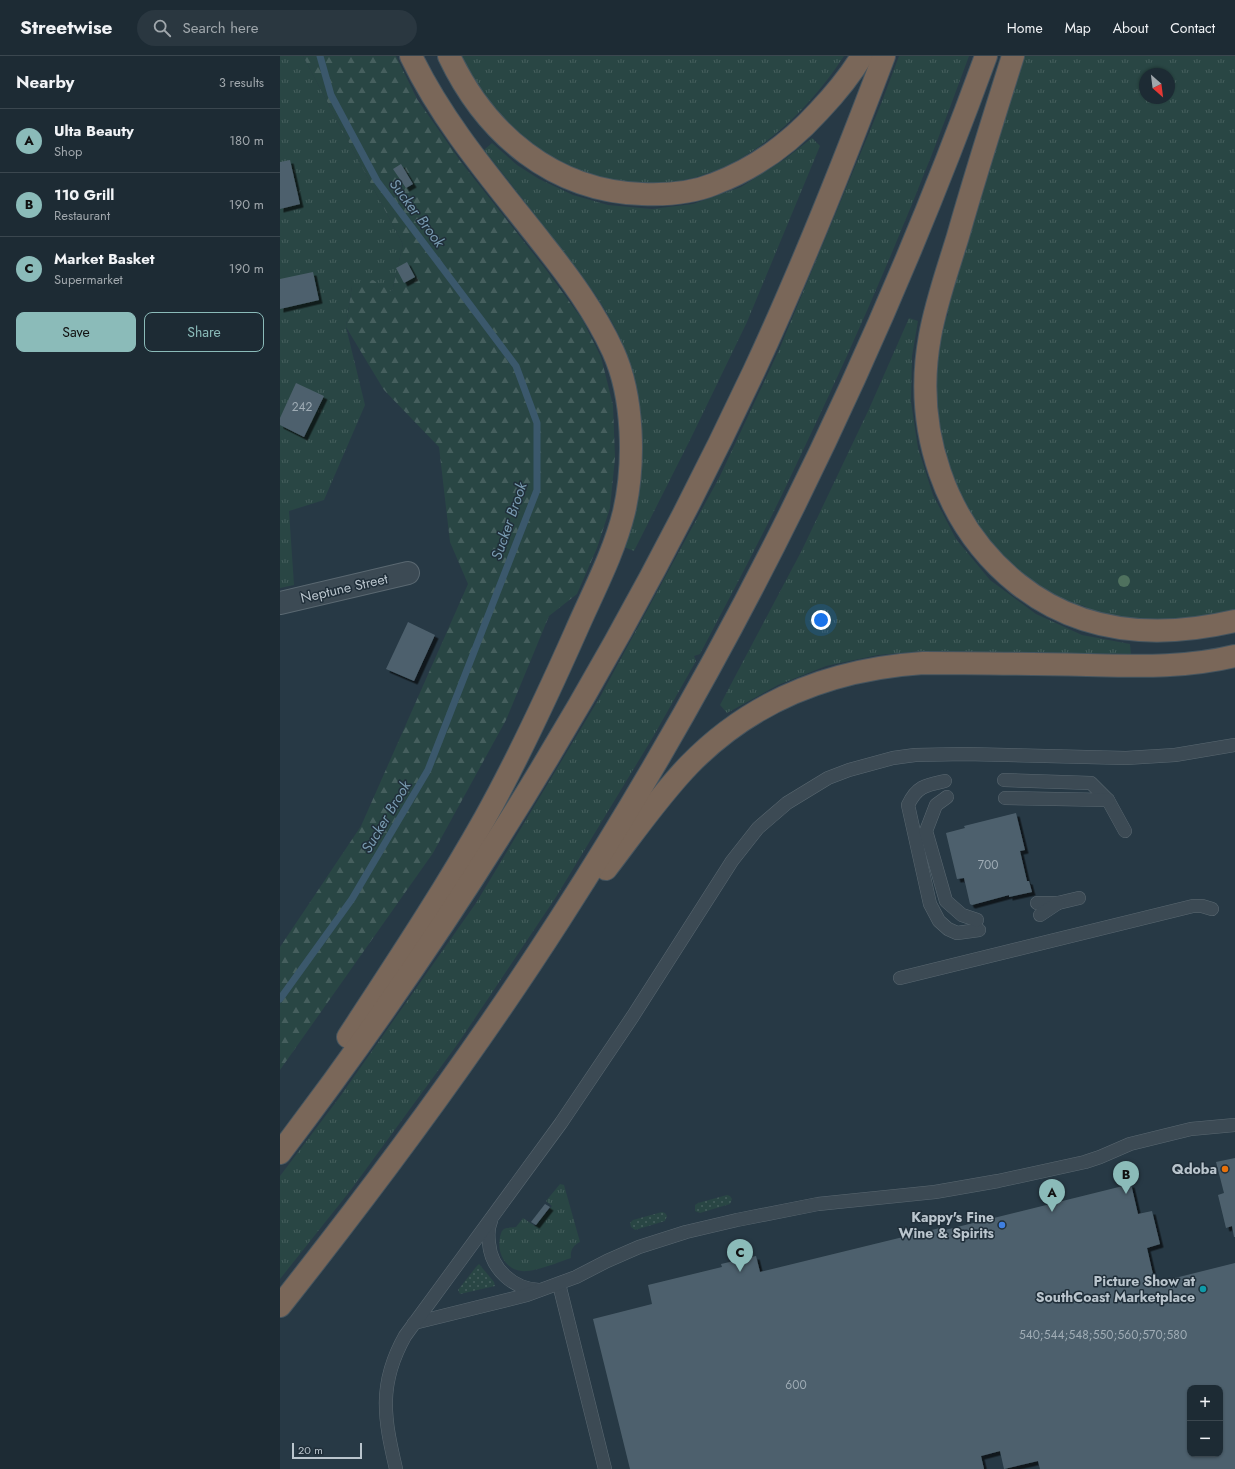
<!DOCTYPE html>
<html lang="en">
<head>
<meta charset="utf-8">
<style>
  :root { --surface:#1d2b34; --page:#2a3740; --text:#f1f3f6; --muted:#a0a7ac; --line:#3b474f; --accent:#8bbbb9 }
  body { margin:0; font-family:Jost,sans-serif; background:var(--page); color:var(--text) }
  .controls { position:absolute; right:12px; bottom:12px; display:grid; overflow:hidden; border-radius:8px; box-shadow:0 1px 3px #0004 }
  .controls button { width:36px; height:36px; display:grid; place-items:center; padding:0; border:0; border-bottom:1px solid var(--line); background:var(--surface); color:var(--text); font:20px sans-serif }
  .compass { position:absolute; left:859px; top:12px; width:36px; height:36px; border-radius:50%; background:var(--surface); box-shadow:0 1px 3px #0004; rotate:152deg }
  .scale { position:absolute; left:12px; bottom:10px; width:70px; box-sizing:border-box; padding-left:4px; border:2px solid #bac5cd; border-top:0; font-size:11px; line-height:14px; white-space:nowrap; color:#bac5cd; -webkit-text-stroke:3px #202f3a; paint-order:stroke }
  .you { position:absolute; left:541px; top:564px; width:14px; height:14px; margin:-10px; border:3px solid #fff; border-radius:50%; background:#1a73e8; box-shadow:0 0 0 6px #1a73e833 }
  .badge { display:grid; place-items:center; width:26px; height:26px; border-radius:50%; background:var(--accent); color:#111; font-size:13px; font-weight:700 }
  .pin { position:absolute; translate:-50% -33px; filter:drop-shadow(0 1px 2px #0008) }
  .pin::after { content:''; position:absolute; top:21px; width:14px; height:12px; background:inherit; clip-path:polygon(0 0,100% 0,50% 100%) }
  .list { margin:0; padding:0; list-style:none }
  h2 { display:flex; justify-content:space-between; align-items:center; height:52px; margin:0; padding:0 16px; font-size:17px }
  h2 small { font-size:13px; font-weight:400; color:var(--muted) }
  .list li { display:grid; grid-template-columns:26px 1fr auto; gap:12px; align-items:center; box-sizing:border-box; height:64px; padding:0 16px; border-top:1px solid var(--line) }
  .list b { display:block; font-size:15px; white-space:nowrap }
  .list p { margin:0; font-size:13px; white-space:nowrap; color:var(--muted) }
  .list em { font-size:13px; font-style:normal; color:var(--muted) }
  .actions { display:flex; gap:8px; padding:12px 16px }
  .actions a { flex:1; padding:9px 0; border:1px solid var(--accent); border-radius:8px; text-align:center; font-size:14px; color:var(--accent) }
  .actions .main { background:var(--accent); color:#111 }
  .icon { flex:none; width:22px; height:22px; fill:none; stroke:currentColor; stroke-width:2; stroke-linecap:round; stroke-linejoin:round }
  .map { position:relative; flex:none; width:955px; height:1413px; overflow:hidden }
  header { display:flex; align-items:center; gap:24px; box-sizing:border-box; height:56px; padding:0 20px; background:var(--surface); border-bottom:1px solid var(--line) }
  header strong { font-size:19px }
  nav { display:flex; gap:22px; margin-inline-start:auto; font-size:14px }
  .search { width:280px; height:36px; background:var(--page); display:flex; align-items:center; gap:10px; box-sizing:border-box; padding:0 14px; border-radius:22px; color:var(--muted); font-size:15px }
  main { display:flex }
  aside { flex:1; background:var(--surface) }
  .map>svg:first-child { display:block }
  .grass { fill:url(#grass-tufts); fill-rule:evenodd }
  .forest { fill:url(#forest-firs) }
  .garden { fill:url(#garden-dots) }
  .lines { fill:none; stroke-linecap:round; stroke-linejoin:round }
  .stream { stroke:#3b586c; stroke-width:7 }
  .building { fill:#4e616d; fill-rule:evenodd; filter:url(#shadow) }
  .lane-casing { stroke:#5a6871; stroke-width:14 }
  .street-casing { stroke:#5a6871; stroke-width:24 }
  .highway-casing { stroke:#46555f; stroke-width:24 }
  .lane { stroke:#3c4a54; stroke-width:13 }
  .street { stroke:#3c4a54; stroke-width:22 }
  .highway { stroke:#7a6759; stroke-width:22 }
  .tree { fill:#4f715e }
  .food-dot { fill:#e8710a; stroke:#202f3a; stroke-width:1.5 }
  .shop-dot { fill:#3f7fe0; stroke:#202f3a; stroke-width:1.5 }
  .culture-dot { fill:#0f9aa8; stroke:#202f3a; stroke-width:1.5 }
  .labels { text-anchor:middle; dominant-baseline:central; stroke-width:3; stroke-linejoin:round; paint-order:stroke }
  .number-label { font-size:12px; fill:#9facb5 }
  .street-label { font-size:14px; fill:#bac5cd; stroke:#202f3a }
  .poi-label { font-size:14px; font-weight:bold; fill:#bac5cd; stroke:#202f3a; text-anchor:end }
  .water-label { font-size:15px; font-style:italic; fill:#799bb1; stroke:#202f3a }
</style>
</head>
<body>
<header>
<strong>Streetwise</strong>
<div class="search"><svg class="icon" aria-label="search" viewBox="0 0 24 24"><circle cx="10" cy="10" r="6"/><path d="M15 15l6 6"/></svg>Search here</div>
<nav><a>Home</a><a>Map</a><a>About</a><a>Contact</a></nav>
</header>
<main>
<aside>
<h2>Nearby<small>3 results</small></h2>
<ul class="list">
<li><span class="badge">A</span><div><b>Ulta Beauty</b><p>Shop</p></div><em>180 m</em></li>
<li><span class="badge">B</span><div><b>110 Grill</b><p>Restaurant</p></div><em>190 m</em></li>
<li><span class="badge">C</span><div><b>Market Basket</b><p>Supermarket</p></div><em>190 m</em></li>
</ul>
<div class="actions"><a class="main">Save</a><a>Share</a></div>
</aside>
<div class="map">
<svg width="955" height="1413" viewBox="0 0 955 1413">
  <defs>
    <pattern id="grass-tufts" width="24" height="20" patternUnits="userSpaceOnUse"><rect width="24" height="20" fill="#294644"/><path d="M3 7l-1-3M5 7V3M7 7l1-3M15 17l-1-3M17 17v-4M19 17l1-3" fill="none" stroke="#465f5e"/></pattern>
    <pattern id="forest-firs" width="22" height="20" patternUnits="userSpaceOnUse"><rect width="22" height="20" fill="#294644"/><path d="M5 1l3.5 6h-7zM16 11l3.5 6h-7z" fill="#465f5e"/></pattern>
    <pattern id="garden-dots" width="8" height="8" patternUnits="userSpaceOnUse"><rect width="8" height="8" fill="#294644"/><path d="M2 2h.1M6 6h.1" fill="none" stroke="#465f5e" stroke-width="1.8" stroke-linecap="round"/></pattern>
    <filter id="shadow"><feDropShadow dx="3.5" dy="3.5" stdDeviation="0" flood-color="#0009"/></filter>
  </defs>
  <rect width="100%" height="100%" fill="#273945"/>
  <g class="grass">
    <path d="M0 0H23L123 188 112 236 72 230 66 271 85 349 44 444 9 455 14 529 0 532Z"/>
    <path d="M181 0H564C513 78 430 146 331 123 318 121 293 117 286 107L282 108C267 99 252 91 239 79 216 59 195 27 181 0Z"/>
    <path d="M619 0H689C639 138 581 274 517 407 487 472 453 535 420 598L414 600 416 605 373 681 276 841 179 986 70 1135 0 1223V1120L59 1042 196 847 320 641 440 420 499 294 601 48Z"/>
    <path d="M740 0H955V553C930 560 892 566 866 564 846 563 826 558 807 553L806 551 801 549 798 550C784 544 768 537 755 528 695 485 660 414 656 341 654 314 660 288 665 262L668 259 667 253ZM865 18H889V42H865Z"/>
    <path d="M532 82 540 90 467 266 410 384 354 495 344 491C348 480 353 468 355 456 366 407 364 352 348 303 334 259 304 222 275 185 252 155 228 124 204 94L212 87 237 109 259 123 293 139 328 149 372 153 413 148 461 131 505 103Z"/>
    <path d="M629 262 638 265 632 300 631 346 638 392 653 439 676 483 710 524 756 558 802 579 850 588 851 598 642 595 598 599 546 610 498 629 447 657 440 649 522 494 589 353Z"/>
    <path d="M280 1128 284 1129 300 1186C293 1189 290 1195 291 1202 278 1206 250 1219 237 1214 223 1210 217 1194 220 1181 221 1178 221 1175 224 1173 227 1171 233 1172 236 1171L243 1162 255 1170 272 1150 266 1145Z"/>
  </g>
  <path class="forest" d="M23 0H116L137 43 181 106 267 215 302 263 321 301 333 349 335 402 330 452 317 492 297 538 269 560 226 664 153 797 0 1014V891L81 770 188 528 170 486 159 391 104 334 66 271 72 230 93 224 112 236 123 188Z"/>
  <g class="garden">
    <path d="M447 1139 450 1140 452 1143 450 1148 420 1157 415 1155V1149L418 1147Z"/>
    <path d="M382 1156 385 1157 387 1160 385 1165 355 1174 351 1171 350 1167 353 1164Z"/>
    <path d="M199 1208 214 1226 215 1230 180 1238 178 1234 196 1211Z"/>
  </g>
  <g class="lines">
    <path class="stream" d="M0 943 72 843 148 714 257 434V367L236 310 97 125 51 39 40 0"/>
  </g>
  <g class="building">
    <path d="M10 104 20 148 0 153V106Z"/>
    <path d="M121 108 133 128 126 132 113 113Z"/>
    <path d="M127 206 135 221 124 227 116 212Z"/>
    <path d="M33 216 39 244 0 253V223Z"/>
    <path d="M16 327 44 340 24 381 0 369V362Z"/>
    <path d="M128 566 155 579 134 625 106 613Z"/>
    <path d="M736 757 745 794 740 795 747 825H749L752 836 729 841V839L692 849 690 848 684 822 677 823 666 777 685 772 684 770Z"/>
    <path d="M955 1102V1181H954L952 1170 946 1172 938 1139 944 1137 936 1106Z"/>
    <path d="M851 1128 858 1158 872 1155 880 1188 867 1192 875 1227 955 1207V1413H760L758 1405 724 1413 720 1395 701 1400 704 1413H350L313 1263 372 1248 368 1229 442 1211 441 1208 476 1200 480 1216 664 1171 665 1174ZM910 1332H940V1398H910Z"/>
    <path d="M265 1148 270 1151 256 1169 251 1166Z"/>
  </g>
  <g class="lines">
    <g class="lane-casing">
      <g id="lane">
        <path d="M724 724 811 727 828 744 845 775"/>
        <path d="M665 725C646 729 637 730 628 749L650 848 659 865 668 873 677 877 699 874"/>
        <path d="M667 741 656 749 646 775 666 845 682 859 697 864"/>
        <path d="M725 742 828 744"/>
        <path d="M757 847H778L799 842"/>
        <path d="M760 859 778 847"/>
        <path d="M620 922 913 850H922L932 853"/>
        <path d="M211 1165C208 1172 208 1180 209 1187 211 1213 233 1233 259 1234"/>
        <path d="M279 1228 325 1413"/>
        <path d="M134 1267 247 1239 296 1221 327 1205 359 1191 406 1176 457 1164 538 1148 655 1136 718 1125 805 1106 820 1101 850 1088 911 1073 955 1069"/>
        <path d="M116 1413C104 1362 98 1328 125 1280L281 1067 353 960 452 805 478 772 507 747 548 722 569 714 613 702 635 699 685 698 846 702 895 699 955 689"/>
      </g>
    </g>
    <g class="street-casing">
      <path id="street" d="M0 547 128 517"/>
    </g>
    <g class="highway-casing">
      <g id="highway">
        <path d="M169 0C206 78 273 135 362 138 385 139 412 137 434 128 474 113 510 87 539 55 555 38 570 20 582 0"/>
        <path d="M733 0C714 60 695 120 678 180 668 213 656 246 650 280 633 372 664 469 738 528 802 579 878 583 955 565"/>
        <path d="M326 813C353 778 379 740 409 709 472 644 554 613 643 607 697 607 752 608 807 609 856 610 907 612 955 600"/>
        <path d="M68 981C115 909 163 837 205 762 239 701 268 638 296 575 313 536 334 497 344 456 355 408 354 341 333 295 315 256 290 222 263 188 216 128 164 69 131 0"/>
        <path d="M0 1097C185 854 344 592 474 315 522 212 564 106 604 0"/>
        <path d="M0 1250C99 1125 194 997 280 863 454 593 596 302 706 0"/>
      </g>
    </g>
    <use href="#lane" class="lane"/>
    <use href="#street" class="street"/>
    <use href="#highway" class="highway"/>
  </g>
  <circle class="tree" cx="844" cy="525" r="6"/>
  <circle class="food-dot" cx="945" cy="1113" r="4"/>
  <circle class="shop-dot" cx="722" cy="1169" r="4"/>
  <circle class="culture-dot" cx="923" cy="1233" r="4"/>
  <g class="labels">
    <g class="number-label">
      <text x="22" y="351">242</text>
      <text x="708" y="809">700</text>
      <text x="823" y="1279">540;544;548;550;560;570;580</text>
      <text x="516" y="1329">600</text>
    </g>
    <g class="street-label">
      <text transform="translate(64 532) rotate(-13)">Neptune Street</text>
    </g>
    <g class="poi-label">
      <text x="937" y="1113">Qdoba</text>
      <text x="714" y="1161">Kappy's Fine<tspan x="714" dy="16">Wine &amp; Spirits</tspan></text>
      <text x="915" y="1225">Picture Show at<tspan x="915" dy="16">SouthCoast Marketplace</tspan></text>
    </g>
    <g class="water-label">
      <text transform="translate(137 157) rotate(53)">Sucker Brook</text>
      <text transform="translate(229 465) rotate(-71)">Sucker Brook</text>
      <text transform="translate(106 761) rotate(-59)">Sucker Brook</text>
    </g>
  </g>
</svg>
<div class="controls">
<button>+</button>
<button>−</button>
</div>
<svg class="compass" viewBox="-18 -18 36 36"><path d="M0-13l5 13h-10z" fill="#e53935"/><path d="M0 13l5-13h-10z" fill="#a0a7ac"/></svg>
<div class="scale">20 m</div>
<div class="you"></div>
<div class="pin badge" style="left:772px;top:1156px">A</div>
<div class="pin badge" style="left:846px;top:1138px">B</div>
<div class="pin badge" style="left:460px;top:1216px">C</div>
</div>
</main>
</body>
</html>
